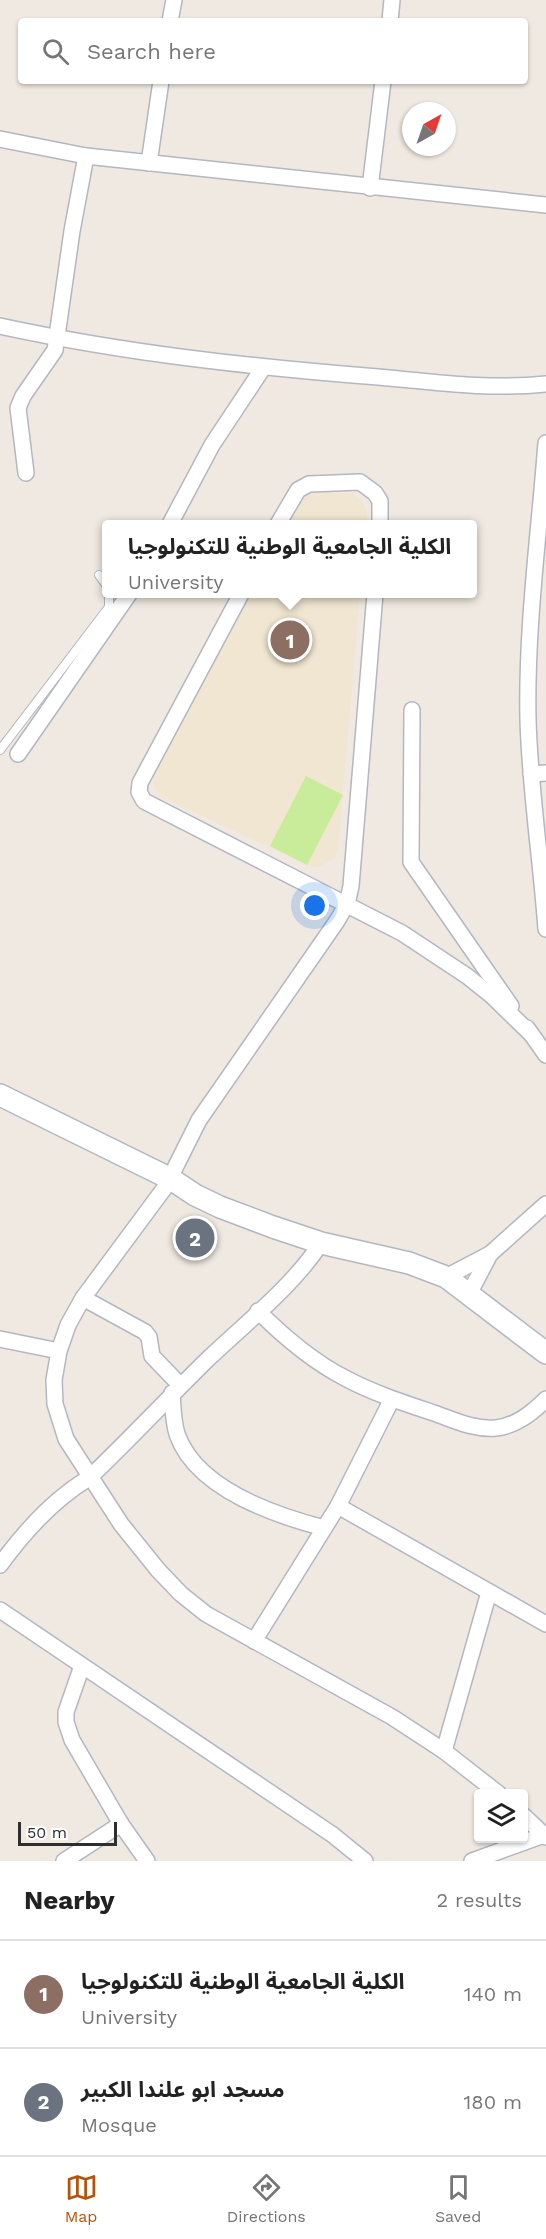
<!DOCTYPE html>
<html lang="en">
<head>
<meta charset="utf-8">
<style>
  :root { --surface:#fff; --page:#f2f2f2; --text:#222; --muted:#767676; --line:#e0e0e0; --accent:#b45309 }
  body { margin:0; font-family:"Work Sans","Noto Sans Arabic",sans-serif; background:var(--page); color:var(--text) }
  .controls { position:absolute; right:18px; bottom:18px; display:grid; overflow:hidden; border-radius:6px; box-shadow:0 2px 4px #0004 }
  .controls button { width:54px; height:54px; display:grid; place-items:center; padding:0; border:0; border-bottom:2px solid var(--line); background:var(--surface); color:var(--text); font:30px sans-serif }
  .compass { position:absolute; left:402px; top:102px; width:54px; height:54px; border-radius:50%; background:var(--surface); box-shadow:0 2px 4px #0004; rotate:40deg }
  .scale { position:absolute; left:18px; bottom:15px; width:99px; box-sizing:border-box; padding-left:6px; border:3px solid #2e2e2e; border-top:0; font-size:16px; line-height:21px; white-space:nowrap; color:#2e2e2e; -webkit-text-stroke:4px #fff; paint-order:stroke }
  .you { position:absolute; left:315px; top:906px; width:21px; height:21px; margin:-15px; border:4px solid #fff; border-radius:50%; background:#1a73e8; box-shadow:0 0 0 9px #1a73e833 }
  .badge { display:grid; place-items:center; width:39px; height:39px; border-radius:50%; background:var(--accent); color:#fff; font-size:20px; font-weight:700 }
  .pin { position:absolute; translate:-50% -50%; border:3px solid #fff; box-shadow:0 2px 6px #0006 }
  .popup { position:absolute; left:102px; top:520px; width:375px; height:78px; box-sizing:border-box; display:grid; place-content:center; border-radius:6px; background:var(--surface); filter:drop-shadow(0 2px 4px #0005); font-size:20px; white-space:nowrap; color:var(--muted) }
  .popup b { font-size:22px; color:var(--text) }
  .popup::after { content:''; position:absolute; left:50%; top:100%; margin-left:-12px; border:12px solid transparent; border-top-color:var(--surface) }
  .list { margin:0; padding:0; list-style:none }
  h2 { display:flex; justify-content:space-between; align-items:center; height:78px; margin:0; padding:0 24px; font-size:26px }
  h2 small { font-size:20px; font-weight:400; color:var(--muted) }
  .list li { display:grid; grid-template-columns:39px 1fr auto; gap:18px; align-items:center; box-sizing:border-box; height:108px; padding:0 24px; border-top:2px solid var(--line) }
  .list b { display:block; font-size:22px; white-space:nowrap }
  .list p { margin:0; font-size:20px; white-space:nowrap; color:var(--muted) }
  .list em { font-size:20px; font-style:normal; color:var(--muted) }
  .icon { flex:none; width:33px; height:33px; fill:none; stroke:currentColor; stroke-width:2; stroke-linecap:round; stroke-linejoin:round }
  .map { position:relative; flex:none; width:546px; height:1861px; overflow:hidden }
  .search { position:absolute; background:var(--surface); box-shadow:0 2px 4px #0004; left:18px; right:18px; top:18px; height:66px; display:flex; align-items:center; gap:15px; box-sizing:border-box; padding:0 21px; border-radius:6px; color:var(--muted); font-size:22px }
  .sheet { height:294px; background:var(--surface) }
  nav { display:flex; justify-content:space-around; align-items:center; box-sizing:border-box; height:84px; border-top:2px solid var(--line); background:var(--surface); font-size:16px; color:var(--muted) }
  nav a { display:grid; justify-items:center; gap:3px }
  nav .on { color:var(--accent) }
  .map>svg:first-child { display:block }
  .education { fill:#f0e6d1 }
  .pitch { fill:#c9ec9a }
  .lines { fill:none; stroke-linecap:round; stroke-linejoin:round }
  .lane-casing { stroke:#b4b7c1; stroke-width:10 }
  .street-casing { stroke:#b4b7c1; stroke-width:18 }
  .secondary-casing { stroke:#b4b7c1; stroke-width:24 }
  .lane { stroke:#fff; stroke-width:8 }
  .street { stroke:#fff; stroke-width:15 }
  .secondary { stroke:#fff; stroke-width:21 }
</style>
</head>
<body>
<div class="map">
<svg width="546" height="1861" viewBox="0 0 546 1861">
  <rect width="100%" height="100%" fill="#efe9e1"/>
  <g class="education">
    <path d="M316 491 354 494 362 501 367 510 366 524H288L305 496Z"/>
    <path d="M250 594H360L338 849 334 858 320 867H312L161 797 153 785 154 769Z"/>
  </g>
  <path class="pitch" d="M306 776 343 795 307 865 270 846Z"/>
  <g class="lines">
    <g class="lane-casing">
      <g id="lane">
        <path d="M99 575 107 586"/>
        <path d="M0 750 109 607V594"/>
      </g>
    </g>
    <g class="street-casing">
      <g id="street">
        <path d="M170 21 174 0"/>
        <path d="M390 21 392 0"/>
        <path d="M0 139 86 156 546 205"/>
        <path d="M149 163 161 81"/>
        <path d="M370 188 383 81"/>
        <path d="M0 326C124 353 251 367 378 377 433 382 491 390 546 384"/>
        <path d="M546 443C539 534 526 629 528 720 530 790 541 859 546 929"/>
        <path d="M26 473 18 408 23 396 55 350 72 231 86 156"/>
        <path d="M170 524 212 445 263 368"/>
        <path d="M278 524 298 490 309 484 360 482 375 493 380 501V524"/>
        <path d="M241 594 140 783 139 792 144 801 402 933 467 976 492 996 531 1034"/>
        <path d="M375 594 351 886 347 904 337 921 199 1120 166 1186 83 1298 68 1325 59 1351 54 1380 55 1404 66 1439 121 1524 158 1570 181 1594 206 1614 392 1717 444 1751 499 1794"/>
        <path d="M412 710 411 862 511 1006"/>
        <path d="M18 754 129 594"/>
        <path d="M531 774 546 773"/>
        <path d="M527 1028 546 1055"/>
        <path d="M446 1277 490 1254 546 1204"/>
        <path d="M469 1294 490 1254"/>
        <path d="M83 1298 145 1332 149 1337 152 1356 180 1385"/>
        <path d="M258 1311C284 1337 312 1361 345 1378 373 1393 404 1403 434 1413 454 1420 474 1430 496 1428 516 1426 532 1413 546 1399"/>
        <path d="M0 1339 59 1351"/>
        <path d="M172 1393C173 1407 173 1421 177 1434 196 1489 274 1515 324 1528"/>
        <path d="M338 1506 546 1624"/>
        <path d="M0 1565C24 1532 54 1499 89 1478 130 1439 169 1397 209 1358 247 1322 293 1286 321 1243"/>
        <path d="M0 1610 333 1835 365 1861"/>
        <path d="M254 1641 338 1506 392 1399"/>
        <path d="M82 1666 66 1712V1722L72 1740 121 1824 147 1861"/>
        <path d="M444 1751 489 1592"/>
        <path d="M524 1816 546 1837"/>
        <path d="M64 1861 121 1824"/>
        <path d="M472 1861 544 1835"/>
      </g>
    </g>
    <g class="secondary-casing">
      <path id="secondary" d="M0 1095 171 1179 195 1195 220 1207 273 1227 321 1243 409 1263 446 1277 546 1353"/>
    </g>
    <use href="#lane" class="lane"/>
    <use href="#street" class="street"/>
    <use href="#secondary" class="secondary"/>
  </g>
</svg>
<div class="controls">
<button><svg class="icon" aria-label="layers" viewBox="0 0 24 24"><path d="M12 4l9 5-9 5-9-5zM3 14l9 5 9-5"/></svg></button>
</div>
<svg class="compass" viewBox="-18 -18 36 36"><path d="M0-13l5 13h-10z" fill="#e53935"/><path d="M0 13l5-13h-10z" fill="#767676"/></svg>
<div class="scale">50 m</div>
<div class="you"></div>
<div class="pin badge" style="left:290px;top:640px;background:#8d6e63">1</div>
<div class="popup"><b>الكلية الجامعية الوطنية للتكنولوجيا</b>University</div>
<div class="pin badge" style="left:195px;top:1238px;background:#6b7280">2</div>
<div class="search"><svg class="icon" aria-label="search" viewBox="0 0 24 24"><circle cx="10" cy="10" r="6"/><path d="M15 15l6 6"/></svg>Search here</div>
</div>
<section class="sheet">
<h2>Nearby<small>2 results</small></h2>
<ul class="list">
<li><span class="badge" style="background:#8d6e63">1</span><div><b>الكلية الجامعية الوطنية للتكنولوجيا</b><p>University</p></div><em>140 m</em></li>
<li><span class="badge" style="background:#6b7280">2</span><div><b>مسجد ابو علندا الكبير</b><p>Mosque</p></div><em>180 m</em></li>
</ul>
</section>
<nav>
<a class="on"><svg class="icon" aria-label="map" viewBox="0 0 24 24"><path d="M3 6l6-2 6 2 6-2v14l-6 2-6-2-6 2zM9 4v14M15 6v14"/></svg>Map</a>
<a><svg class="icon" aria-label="directions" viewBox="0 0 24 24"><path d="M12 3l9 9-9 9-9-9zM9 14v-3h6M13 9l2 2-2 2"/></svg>Directions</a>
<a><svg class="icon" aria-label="saved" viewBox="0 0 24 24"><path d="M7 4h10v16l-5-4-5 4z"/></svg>Saved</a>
</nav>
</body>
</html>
